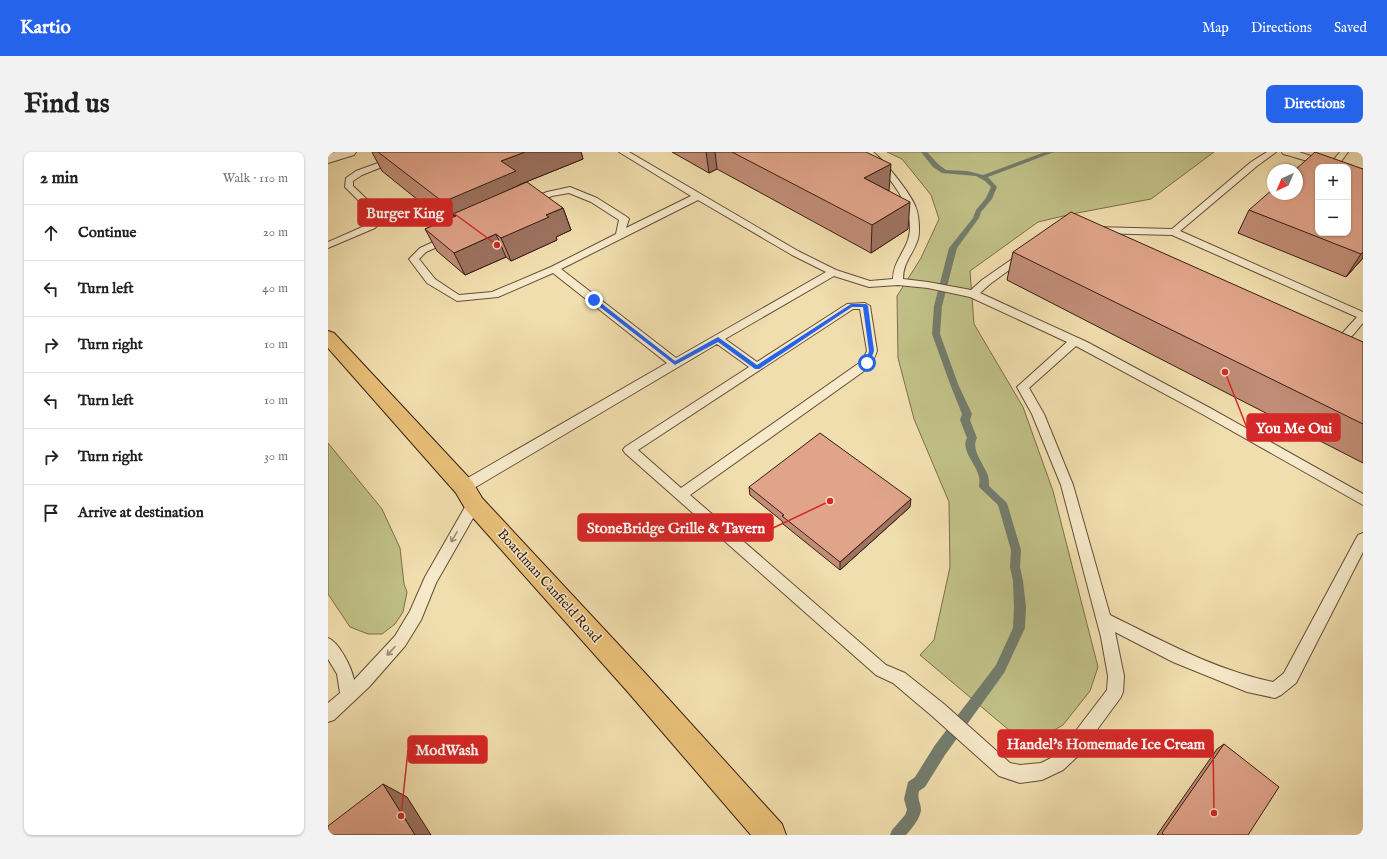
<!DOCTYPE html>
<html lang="en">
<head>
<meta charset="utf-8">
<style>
  :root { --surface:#fff; --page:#f2f2f2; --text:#222; --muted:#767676; --line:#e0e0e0; --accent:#2563eb }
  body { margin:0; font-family:"IM FELL English",serif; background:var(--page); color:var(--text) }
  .controls { position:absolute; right:12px; top:12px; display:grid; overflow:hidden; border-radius:8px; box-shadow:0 1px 3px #0004 }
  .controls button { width:36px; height:36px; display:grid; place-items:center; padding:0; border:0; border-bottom:1px solid var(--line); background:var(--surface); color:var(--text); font:20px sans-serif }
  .compass { position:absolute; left:939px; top:12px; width:36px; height:36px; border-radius:50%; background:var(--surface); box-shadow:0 1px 3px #0004; rotate:224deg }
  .stop { position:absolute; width:12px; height:12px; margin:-9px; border:3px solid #2563eb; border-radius:50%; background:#fff }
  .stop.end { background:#2563eb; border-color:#fff; box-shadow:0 1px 4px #0008 }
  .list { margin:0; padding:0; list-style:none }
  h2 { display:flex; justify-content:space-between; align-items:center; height:52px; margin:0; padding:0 16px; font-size:17px }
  h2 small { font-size:13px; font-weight:400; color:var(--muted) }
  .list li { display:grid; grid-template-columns:26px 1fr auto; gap:12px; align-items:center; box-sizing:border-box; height:56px; padding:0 16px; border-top:1px solid var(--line) }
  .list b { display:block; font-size:15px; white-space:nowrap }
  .list em { font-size:13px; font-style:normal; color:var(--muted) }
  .icon { flex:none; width:22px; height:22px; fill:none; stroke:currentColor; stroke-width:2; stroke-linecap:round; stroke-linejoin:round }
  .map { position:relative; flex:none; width:1035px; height:683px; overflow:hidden; border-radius:8px }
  header { display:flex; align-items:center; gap:24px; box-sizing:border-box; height:56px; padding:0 20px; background:var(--accent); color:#fff }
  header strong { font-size:19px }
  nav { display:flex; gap:22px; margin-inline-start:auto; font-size:14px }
  .intro { display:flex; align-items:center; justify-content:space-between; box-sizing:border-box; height:96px; padding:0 24px }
  h1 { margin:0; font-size:28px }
  .button { padding:10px 18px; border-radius:8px; background:var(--accent); color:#fff; font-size:14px; font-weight:700 }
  main { display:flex; gap:24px; padding:0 24px }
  aside { flex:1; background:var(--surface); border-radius:8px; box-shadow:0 1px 3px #0004 }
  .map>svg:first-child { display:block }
  .green { fill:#c0c086; stroke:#7c6e4a }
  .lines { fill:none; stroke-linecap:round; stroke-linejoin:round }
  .stream { fill:#737c6c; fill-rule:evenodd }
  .service-casing { stroke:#664d37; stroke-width:2 }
  .minor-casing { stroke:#664d37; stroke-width:2 }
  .primary-casing { stroke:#381d0f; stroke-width:2 }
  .service { fill:#f6eaca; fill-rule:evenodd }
  .minor { fill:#f6eaca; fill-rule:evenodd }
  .primary { fill:#e8bf77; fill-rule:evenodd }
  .wall { fill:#c18d77; stroke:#381d0f }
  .shaded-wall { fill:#9d7361; stroke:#381d0f }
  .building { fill:#e0a48a; stroke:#381d0f; fill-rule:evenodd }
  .oneway { stroke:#a08e76 }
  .route { fill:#2563eb }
  .labels { text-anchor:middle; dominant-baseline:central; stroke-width:3; stroke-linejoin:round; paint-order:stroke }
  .street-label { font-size:14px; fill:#381d0f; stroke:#f6eaca }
  .leader { fill:none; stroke:#d62828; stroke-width:1.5 }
  .callout-dot { fill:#d62828; stroke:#f6eaca; stroke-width:1.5 }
  .callout { fill:#d62828; stroke:#d62828; stroke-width:1.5 }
  .callout-label { font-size:15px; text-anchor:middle; font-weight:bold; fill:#fff }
</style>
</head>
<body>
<header>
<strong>Kartio</strong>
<nav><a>Map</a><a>Directions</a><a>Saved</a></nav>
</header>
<div class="intro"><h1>Find us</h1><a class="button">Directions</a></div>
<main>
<aside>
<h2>2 min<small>Walk · 110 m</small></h2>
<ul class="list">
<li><svg class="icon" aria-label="ahead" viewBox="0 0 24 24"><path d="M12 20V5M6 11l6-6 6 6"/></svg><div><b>Continue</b></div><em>20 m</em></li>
<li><svg class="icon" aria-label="left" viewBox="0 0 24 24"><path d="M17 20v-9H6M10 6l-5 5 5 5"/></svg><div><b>Turn left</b></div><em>40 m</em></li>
<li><svg class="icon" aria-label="right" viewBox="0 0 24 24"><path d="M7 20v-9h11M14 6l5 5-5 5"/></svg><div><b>Turn right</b></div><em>10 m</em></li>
<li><svg class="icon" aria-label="left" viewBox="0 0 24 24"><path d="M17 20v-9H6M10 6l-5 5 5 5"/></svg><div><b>Turn left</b></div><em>10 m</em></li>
<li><svg class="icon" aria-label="right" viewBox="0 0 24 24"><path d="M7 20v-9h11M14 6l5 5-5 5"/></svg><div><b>Turn right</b></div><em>30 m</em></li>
<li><svg class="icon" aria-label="arrive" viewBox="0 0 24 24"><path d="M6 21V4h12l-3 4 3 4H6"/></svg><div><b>Arrive at destination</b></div></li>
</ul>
</aside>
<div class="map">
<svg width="1035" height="683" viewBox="0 0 1035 683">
  <rect width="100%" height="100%" fill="#f1deae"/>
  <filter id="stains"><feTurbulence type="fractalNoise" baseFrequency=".005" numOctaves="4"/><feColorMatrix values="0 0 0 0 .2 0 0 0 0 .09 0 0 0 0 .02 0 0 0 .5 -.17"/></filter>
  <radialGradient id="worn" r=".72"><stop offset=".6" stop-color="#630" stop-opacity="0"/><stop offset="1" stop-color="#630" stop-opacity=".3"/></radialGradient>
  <g class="green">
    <path d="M559 0H886L823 47 744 62 710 70 642 119 646 172 695 255 725 339 770 515 762 539 735 573 711 587 688 584 592 503 606 488 622 415 621 350 586 267 570 206 569 144 593 106 611 67 603 43 574 7Z"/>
    <path d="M0 291 54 357 72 396 76 432 79 440 75 460 67 472 54 482H40L22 475 0 442Z"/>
  </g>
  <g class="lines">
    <path class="stream" d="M593 0H599L610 12 618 18 639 19 655 23 717 0H726L660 25 669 35 664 47 653 60 651 66 629 96 614 154 612 182 630 232 644 262 642 268 649 286C642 298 657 313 660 324 661 327 661 330 661 334L679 351 693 398 692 415 695 429 698 455 697 476 676 521 617 603 597 635 591 639C589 648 593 651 593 658 592 667 584 676 578 683H562L564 678 577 663 579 658 576 647 580 630 587 625 607 593 668 513 685 476 686 455 685 429 682 415 683 398 670 353 651 335C651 332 652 328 651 325 649 313 632 298 639 286L632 268 634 262 622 232 604 182 606 154 621 96 645 66 648 58 658 46 663 35 657 29 648 24 614 21 605 15Z"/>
    <g class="service-casing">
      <g id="service">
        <path d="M80 0H91L34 23 25 29V34L49 57 55 67 47 76 0 96V90L41 72 45 67 42 60 17 35 18 26 28 19Z"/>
        <path d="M291 0H301L470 99 508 118 542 129 565 127C565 112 575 102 580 88 590 58 562 25 542 6 540 4 537 2 535 0H545C556 8 584 43 588 56 591 64 592 79 590 87 585 103 575 110 575 127L600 130 643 138 654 128 693 101H699L701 103 699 105 662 132 652 141 759 190 882 256 1035 342V353L874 262 748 194 701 236 716 262 745 333 782 463C835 489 887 518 945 530L956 521 1030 383 1035 381V400L968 531 953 543 947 546 919 540 845 510 787 480 796 524 795 540 793 545 749 605 735 618 714 628 692 631 671 624 604 564 565 531 548 523 297 301 295 298 297 295 421 215 389 192 141 339 136 340 131 339 130 335 131 331 339 211 225 121 170 145 129 149 99 131 81 107 92 96 191 51 219 40 242 35 269 46 299 65 301 67 298 76 363 44ZM241 41 263 50 291 68 288 82 223 115 164 140 131 143 107 127 91 107 98 100 197 55 224 44ZM370 48 464 103 498 120 348 206 233 117ZM506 124 541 135 570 133 600 136 642 145 739 190 689 235 704 262 733 333 773 485 780 524 779 538 737 593 723 606 713 611 692 613 682 611 616 552 577 521 558 513 362 343 543 214 549 199 542 154 537 151 519 152 429 210 397 187ZM525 157H532L539 199 534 209 353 336 310 298Z"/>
        <path d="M939 0H948L929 14 852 79 1035 160V171C1026 181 1016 198 1000 194L999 191 1000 188 1010 186 1029 165 844 83 767 81 762 78 767 75 844 77 923 10Z"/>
        <path d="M954 0H971L1003 11 1012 0H1020L1009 15C991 15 973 6 955 2Z"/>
        <path d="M146 347 151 348 153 352 108 431 93 468 77 494 41 535 6 568 0 570V551L12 541 9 522 0 507V486C11 490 24 516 26 528L67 484 82 459 97 425 141 348Z"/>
      </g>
    </g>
    <g class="minor-casing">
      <path id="minor" d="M7 0H28L26 3 0 11V2Z"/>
    </g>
    <g class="primary-casing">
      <path id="primary" d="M0 179 6 181 144 329 154 346 317 521 454 672 458 683H423L299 539 138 358 128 341 0 196Z"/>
    </g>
    <use href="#service" class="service"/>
    <use href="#minor" class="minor"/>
    <use href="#primary" class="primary"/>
  </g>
  <g class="wall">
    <path d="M44 0H253L255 7 193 32 235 56 243 78 228 85 229 88 183 109 178 105 137 123 109 99 97 77 116 69 54 19Z"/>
    <path d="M344 0H538L561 39 580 77 543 101 389 17 381 21Z"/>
    <path d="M1035 17V106L1018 125 910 81 921 58Z"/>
    <path d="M685 100 1035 190V311L679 128Z"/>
    <path d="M421 335 582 355 512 418 455 372 454 369 422 343Z"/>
    <path d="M896 592 920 683H829L889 597Z"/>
  </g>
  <g class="shaded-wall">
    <path d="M197 0H253L255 7 193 32 128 64 125 62 132 76 128 78 115 50 173 9Z"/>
    <path d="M378 0H387L389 17 381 21Z"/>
    <path d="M563 12 561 39 536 26Z"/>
    <path d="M582 50 580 77 543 101 544 73Z"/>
    <path d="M235 56 243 78 228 85 229 88 183 109 173 86 218 63Z"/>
    <path d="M168 82 178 105 137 123 126 101Z"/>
    <path d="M1035 100V106L1018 125 1033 102Z"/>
    <path d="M583 347 582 355 512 418V410Z"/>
    <path d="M55 632 79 645 103 683H87Z"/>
  </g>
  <g class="building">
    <path d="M50 0H197L173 9 188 19 115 50Z"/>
    <path d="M404 0H538L563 12 536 26 582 50 544 73Z"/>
    <path d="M987 0 1035 17V100L1033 102 921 58 945 37V42H969V18H967ZM990 15H1020V81H990Z"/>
    <path d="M199 30 235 56 218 63 221 65 173 86 168 82 126 101 97 77 128 64 125 62Z"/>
    <path d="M743 60 1035 190V272L685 100Z"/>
    <path d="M492 281 583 347 512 410 454 364 456 363 421 335Z"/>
    <path d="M896 592 951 635 920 683H836L834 681Z"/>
    <path d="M55 632 87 683H0V674Z"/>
  </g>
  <defs><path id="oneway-shaft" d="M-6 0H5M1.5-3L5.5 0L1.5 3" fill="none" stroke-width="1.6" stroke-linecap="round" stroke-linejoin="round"/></defs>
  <g class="oneway">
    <use href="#oneway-shaft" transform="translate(126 385) rotate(120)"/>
    <use href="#oneway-shaft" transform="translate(63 499) rotate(133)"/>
  </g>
  <path class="route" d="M264 147H268L347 209 390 185 429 213 523 152H538L540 154 546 199 541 213H537L541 199 535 155H524L431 217H427L390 190 347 213 264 149Z"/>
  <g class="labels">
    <g class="street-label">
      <text transform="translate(221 434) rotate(48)">Boardman Canfield Road</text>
    </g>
  </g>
  <path class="leader" d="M169 93L124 60M897 220L919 276M502 349L445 376M886 661L885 592M73 664L80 598"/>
  <g class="callout-dot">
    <circle cx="169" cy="93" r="4"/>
    <circle cx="897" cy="220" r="4"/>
    <circle cx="502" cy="349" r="4"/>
    <circle cx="886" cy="661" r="4"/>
    <circle cx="73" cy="664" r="4"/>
  </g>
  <g class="callout">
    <rect x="30" y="47" width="94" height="27" rx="4"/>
    <rect x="919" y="262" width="93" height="27" rx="4"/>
    <rect x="250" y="362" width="195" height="27" rx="4"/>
    <rect x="670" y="578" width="215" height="27" rx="4"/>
    <rect x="80" y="584" width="79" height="27" rx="4"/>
  </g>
  <g class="callout-label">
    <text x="77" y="66">Burger King</text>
    <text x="966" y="281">You Me Oui</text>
    <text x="348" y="381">StoneBridge Grille &amp; Tavern</text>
    <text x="778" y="597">Handel's Homemade Ice Cream</text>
    <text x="119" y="603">ModWash</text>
  </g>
  <rect width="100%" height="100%" filter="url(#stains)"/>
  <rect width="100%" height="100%" fill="url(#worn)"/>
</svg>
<div class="controls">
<button>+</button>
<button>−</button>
</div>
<svg class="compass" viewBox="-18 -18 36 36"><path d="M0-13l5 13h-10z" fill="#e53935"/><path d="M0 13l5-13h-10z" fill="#767676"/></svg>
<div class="stop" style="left:539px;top:211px"></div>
<div class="stop end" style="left:266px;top:148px"></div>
</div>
</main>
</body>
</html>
